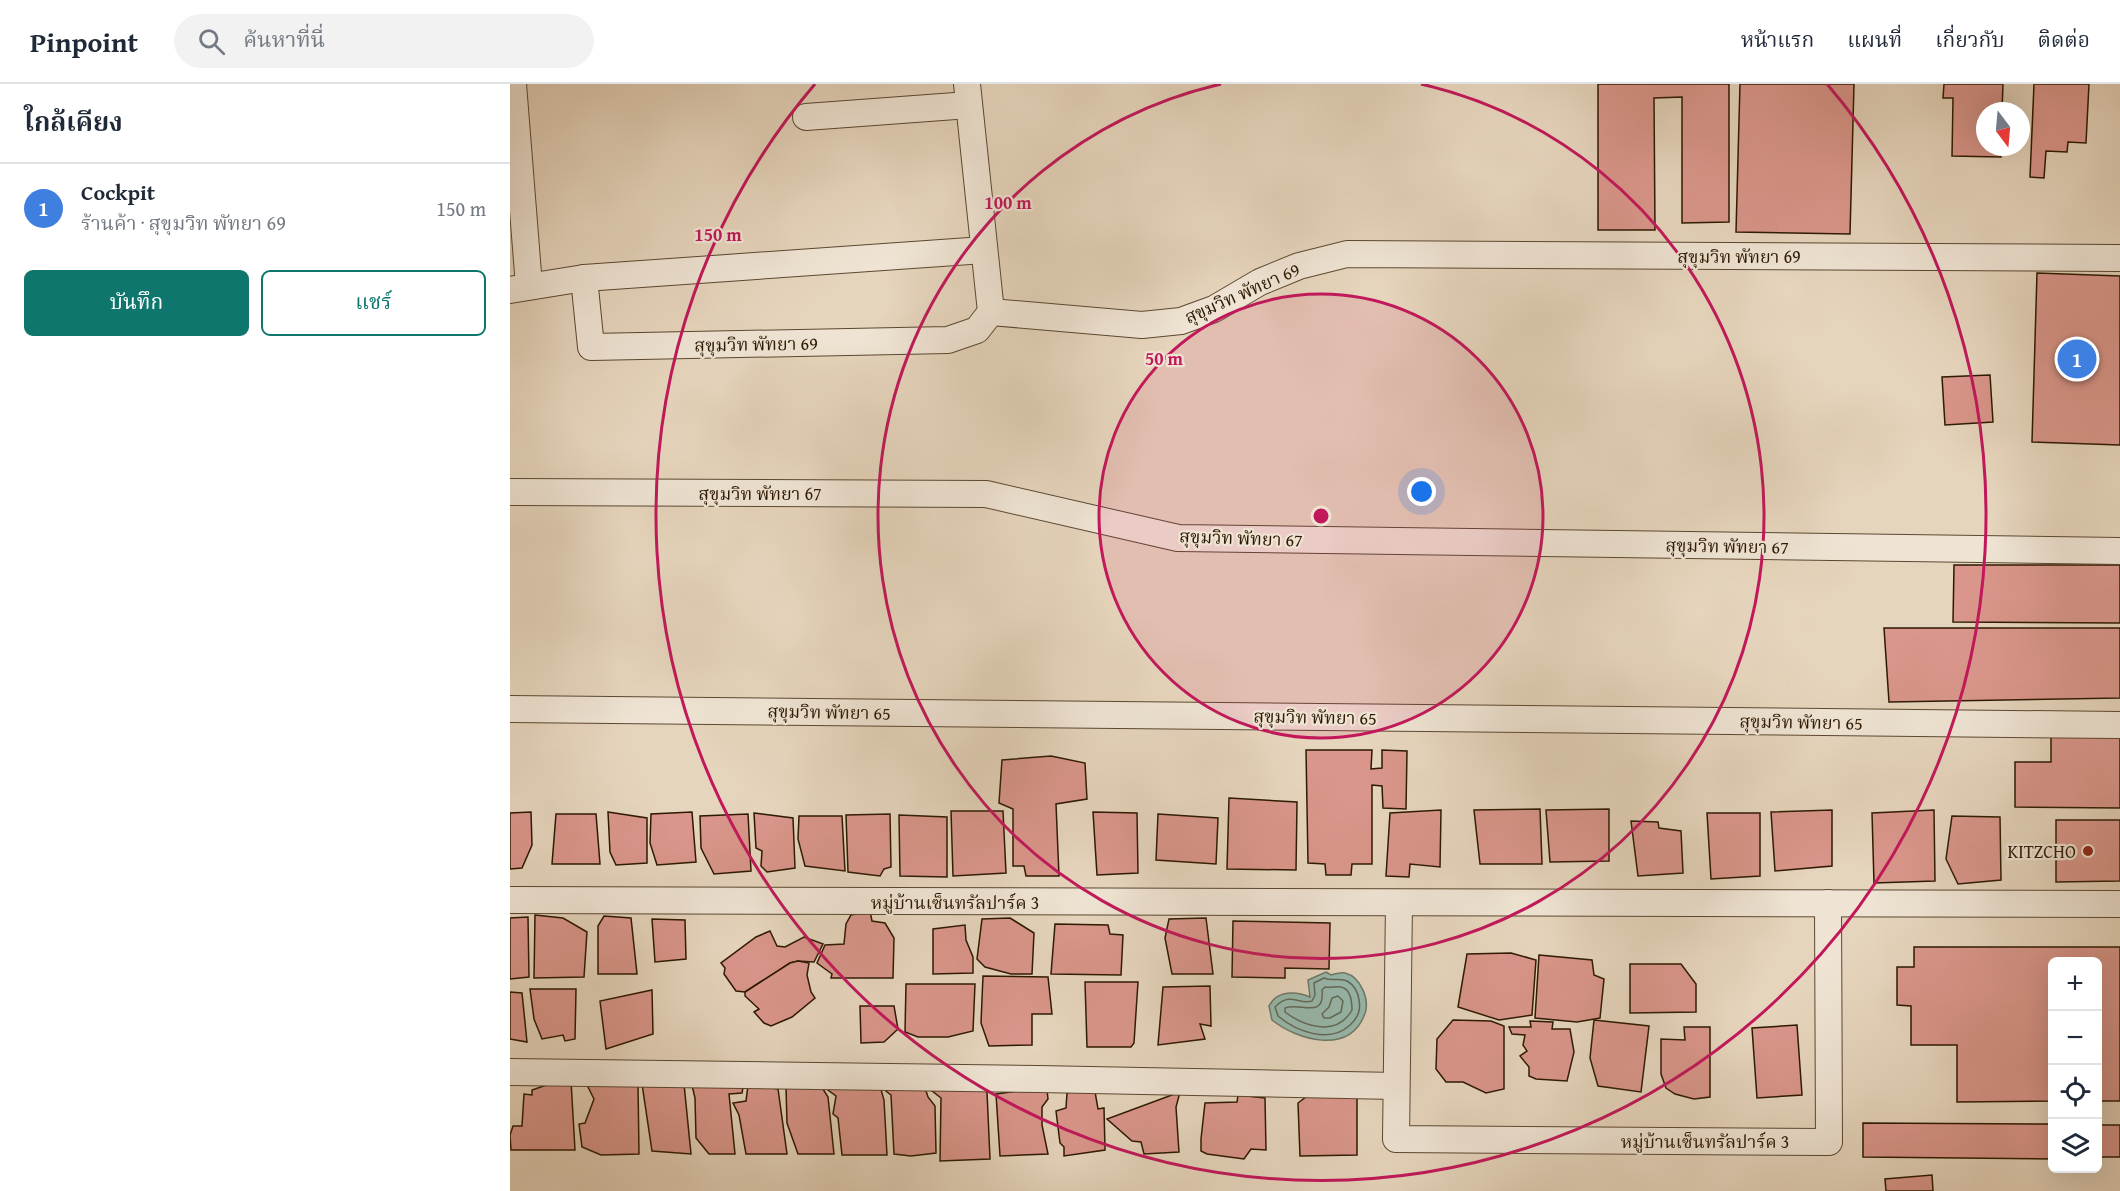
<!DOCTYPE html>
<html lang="th">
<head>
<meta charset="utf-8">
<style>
  :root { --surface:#fff; --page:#f2f2f3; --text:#1f2937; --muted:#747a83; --line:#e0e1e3; --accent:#0f766e }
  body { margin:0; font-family:"Gentium Book Plus","Noto Serif Thai",serif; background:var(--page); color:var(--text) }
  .controls { position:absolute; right:18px; bottom:18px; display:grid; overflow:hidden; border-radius:9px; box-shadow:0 6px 24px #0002 }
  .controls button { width:54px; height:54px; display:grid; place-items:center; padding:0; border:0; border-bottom:2px solid var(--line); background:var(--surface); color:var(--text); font:30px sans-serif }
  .compass { position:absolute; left:1466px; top:18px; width:54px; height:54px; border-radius:50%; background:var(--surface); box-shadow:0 6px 24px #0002; rotate:164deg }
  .you { position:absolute; left:912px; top:408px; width:21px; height:21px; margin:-15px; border:4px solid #fff; border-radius:50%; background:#1a73e8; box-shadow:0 0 0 9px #1a73e833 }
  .badge { display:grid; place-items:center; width:39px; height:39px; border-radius:50%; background:var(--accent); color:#fff; font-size:20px; font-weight:700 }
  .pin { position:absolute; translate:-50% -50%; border:3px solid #fff; box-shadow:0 2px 6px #0006 }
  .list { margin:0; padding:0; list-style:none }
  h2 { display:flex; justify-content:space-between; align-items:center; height:78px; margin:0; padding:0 24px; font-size:26px }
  h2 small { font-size:20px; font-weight:400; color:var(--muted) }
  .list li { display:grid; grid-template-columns:39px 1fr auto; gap:18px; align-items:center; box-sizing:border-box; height:90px; padding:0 24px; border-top:2px solid var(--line) }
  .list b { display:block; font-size:22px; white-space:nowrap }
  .list p { margin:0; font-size:20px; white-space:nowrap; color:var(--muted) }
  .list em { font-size:20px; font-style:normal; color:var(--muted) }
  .actions { display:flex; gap:12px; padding:18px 24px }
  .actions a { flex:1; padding:14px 0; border:2px solid var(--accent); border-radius:9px; text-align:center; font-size:21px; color:var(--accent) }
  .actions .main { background:var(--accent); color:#fff }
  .icon { flex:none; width:33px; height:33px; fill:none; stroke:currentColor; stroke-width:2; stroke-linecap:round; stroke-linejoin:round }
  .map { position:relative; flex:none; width:1610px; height:1107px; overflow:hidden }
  header { display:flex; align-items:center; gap:36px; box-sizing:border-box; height:84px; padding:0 30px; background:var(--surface); border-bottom:2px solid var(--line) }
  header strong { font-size:28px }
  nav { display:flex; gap:33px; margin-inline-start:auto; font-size:21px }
  .search { width:420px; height:54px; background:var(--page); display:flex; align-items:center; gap:15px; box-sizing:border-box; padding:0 21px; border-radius:33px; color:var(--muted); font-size:22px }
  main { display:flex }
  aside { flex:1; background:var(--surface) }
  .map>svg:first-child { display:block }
  .water { fill:#97b9ad; stroke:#6d7969; stroke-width:1.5 }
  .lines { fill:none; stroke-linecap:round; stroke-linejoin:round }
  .shore { stroke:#626958; stroke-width:1.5 }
  .building { fill:#da968b; stroke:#2d1902; stroke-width:1.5 }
  .street-casing { stroke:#5b4831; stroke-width:28 }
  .street { stroke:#efe4d4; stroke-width:26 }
  .ring { fill:none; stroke:#c2185b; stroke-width:3 }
  .poi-dot { fill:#8f2418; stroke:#efe4d4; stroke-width:2 }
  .labels { text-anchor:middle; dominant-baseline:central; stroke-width:4.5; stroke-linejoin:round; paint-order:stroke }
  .street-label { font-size:18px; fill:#2d1902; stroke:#efe4d4 }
  .poi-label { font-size:18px; fill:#2d1902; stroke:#efe4d4; text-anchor:end }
  .centre { fill:#c2185b; stroke:#efe4d4; stroke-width:3 }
  .ring-label { font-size:18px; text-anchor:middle; font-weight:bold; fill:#c2185b; stroke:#efe4d4; stroke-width:4.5; stroke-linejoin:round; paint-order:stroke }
</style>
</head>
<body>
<header>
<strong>Pinpoint</strong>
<div class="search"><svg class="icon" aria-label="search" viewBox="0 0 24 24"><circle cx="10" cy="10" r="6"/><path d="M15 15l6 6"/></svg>ค้นหาที่นี่</div>
<nav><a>หน้าแรก</a><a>แผนที่</a><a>เกี่ยวกับ</a><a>ติดต่อ</a></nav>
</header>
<main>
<aside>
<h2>ใกล้เคียง<small></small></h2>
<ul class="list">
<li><span class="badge" style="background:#3f7fe0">1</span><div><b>Cockpit</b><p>ร้านค้า · สุขุมวิท พัทยา 69</p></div><em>150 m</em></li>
</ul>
<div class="actions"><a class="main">บันทึก</a><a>แชร์</a></div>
</aside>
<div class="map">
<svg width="1610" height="1107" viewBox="0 0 1610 1107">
  <rect width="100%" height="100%" fill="#e6d5bd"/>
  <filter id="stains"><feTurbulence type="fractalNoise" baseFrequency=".00333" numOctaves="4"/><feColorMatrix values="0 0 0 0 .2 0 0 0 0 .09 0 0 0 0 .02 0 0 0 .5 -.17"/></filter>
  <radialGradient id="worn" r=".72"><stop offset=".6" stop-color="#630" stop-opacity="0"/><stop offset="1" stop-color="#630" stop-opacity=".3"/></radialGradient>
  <path class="water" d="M816 888 821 891C825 890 830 888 835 889 851 893 861 917 854 932 838 971 787 956 762 936L759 922C767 906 786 907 800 913L798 896Z"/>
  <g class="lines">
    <g class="shore">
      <path d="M814 894C822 898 830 893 837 897 844 901 848 908 849 916 851 926 848 934 840 941 820 960 787 948 768 932L765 923C781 907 788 921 802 917L805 911 804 899Z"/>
      <path d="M815 903C820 904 827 902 831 903 841 905 842 919 842 926 827 953 795 943 775 928V924C790 918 815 936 812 906Z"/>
      <path d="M828 912 833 917 831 928 820 934H814L812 930 819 923 822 914Z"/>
    </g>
  </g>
  <g class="building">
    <path d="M1088 0H1219V138L1172 139V13L1144 14 1145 146H1088Z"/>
    <path d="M1230 0H1344L1340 150 1226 148Z"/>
    <path d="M1434 0H1493L1492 27H1475V63H1491V73L1442 72 1443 14H1433Z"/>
    <path d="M1524 0H1579L1576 59 1558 58 1557 68 1536 67 1534 94 1520 93Z"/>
    <path d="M1527 189 1610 192V361L1522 358Z"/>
    <path d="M1480 291 1483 338 1435 341 1432 293Z"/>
    <path d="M1444 481H1610V539L1443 538Z"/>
    <path d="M1374 544H1610V614L1379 618Z"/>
    <path d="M1541 645 1610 646V724L1505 723V678H1541Z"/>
    <path d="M796 666H862L861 685 872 684V666L897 667 896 725 873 724 872 702 862 701V780H842L841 791H816L815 780 798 779Z"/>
    <path d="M541 672 575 679 577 715 546 720 549 792H516L514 782H503V725L489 719 492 676Z"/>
    <path d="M719 714 787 718 786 786 717 785Z"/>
    <path d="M1030 725 1032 780H970L964 726Z"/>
    <path d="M1099 725V777L1040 778 1036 726Z"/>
    <path d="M931 726 930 783 900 780 899 793 876 792 880 729Z"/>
    <path d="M1322 726V782L1265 787 1261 728Z"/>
    <path d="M1424 726 1425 797 1364 799 1362 729Z"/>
    <path d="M441 727H493L496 789 443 792Z"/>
    <path d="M21 728 22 761 12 784 0 785V729Z"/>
    <path d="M98 728 137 734V779L106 781 100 768Z"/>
    <path d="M182 728 186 778 147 781 140 759 141 730Z"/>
    <path d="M583 728 627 729 628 789 587 791Z"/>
    <path d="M244 729 283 734 285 784 257 788 251 782 252 767 246 764Z"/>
    <path d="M1197 729H1250V792L1201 795Z"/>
    <path d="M46 730H86L90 780H42Z"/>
    <path d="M238 730 241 787 204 790 191 764 190 732Z"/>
    <path d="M380 730 381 783 374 785 370 792 338 788 336 731Z"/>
    <path d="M648 730 708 734 706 780 646 776Z"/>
    <path d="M389 731 437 733V793L390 792Z"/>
    <path d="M289 732H332L335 787 295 782 288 755Z"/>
    <path d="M1442 732 1490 733 1491 796 1448 800 1436 775Z"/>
    <path d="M1546 736H1610V797L1546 798Z"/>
    <path d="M1121 737 1148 738 1149 744 1171 747 1173 789 1128 792Z"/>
    <path d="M360 827 362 837 375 839 384 854 383 894H321L322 890 307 879 315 861 334 860 336 840 341 831Z"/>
    <path d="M25 831 53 834 77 848 74 893 24 894Z"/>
    <path d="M94 832 121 834 127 890H88V842Z"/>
    <path d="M18 833 19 893 0 895V834Z"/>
    <path d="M500 834 524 849 522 890H501L475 883 467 875 472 835Z"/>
    <path d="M696 834 703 890H662L655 854 659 835Z"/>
    <path d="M142 835 175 836 176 875 145 878Z"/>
    <path d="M723 837 820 839 819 885 775 884V894L722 893Z"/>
    <path d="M545 840 598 841 600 850 613 851 611 891 541 890Z"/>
    <path d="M455 841 456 856 463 873V889L423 890V845Z"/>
    <path d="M260 847 267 862 275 863 294 853 313 860 304 878 288 877 280 879 235 908 226 907 214 890 215 884 211 879 246 853Z"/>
    <path d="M1404 863H1610V1017H1588V878H1542V1017L1447 1018V961H1401V922L1387 921V883H1404Z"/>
    <path d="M1001 869 1026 876 1022 931 989 936 948 923 957 870Z"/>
    <path d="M1029 871 1082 876 1084 891 1094 895 1090 934 1067 938 1025 934Z"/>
    <path d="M288 877 299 879 297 891 301 908 305 914 282 933 261 942 254 939 244 928 249 925 235 912V908L280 879Z"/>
    <path d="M1120 880H1171L1186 900V928L1120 929Z"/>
    <path d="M473 892 538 893 542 930H522V961L479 962 471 939Z"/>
    <path d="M575 898H628L624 959 621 963H577Z"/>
    <path d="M396 900H465L463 947 438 953H408L395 948Z"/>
    <path d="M700 902 701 942 690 940 695 955 648 961 653 903Z"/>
    <path d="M20 905H66L65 955 55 957 53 951 32 955 24 935Z"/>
    <path d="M142 906 143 950 96 965 90 917Z"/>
    <path d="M0 908 12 909 17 958 0 955Z"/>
    <path d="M350 922H384L388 945 374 958 351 959Z"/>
    <path d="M943 936 981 937 994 942V1005L976 1009 953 998H936L926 985 927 955Z"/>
    <path d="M1084 936 1139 942 1131 1008 1088 1002 1080 974Z"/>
    <path d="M1020 937 1043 938 1042 945H1060L1064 968 1057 997 1026 995 1019 992V983L1010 972 1017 967 1013 961 1015 951 1002 950 999 943H1021Z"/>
    <path d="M1287 941 1292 1011 1247 1014 1242 944Z"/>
    <path d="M1174 943H1200V1013L1184 1015 1165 1010 1156 1004 1151 990V955L1175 956Z"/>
    <path d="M51 996 61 997 65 1066H1L0 1051 3 1042H12L14 1010 22 1011V1006Z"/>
    <path d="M181 997 234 998 232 1009 219 1010 225 1070H199L186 1054 185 1014Z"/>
    <path d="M318 998 370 1002 374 1016 377 1071H332L328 1034 323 1030 326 1012 318 1006Z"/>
    <path d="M452 998 477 1008 480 1075 430 1077 431 1014 421 1006Z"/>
    <path d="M76 999 128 1000 129 1070 91 1071 72 1063 69 1040 75 1039 84 1015Z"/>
    <path d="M132 1000H174L181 1070 142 1067Z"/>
    <path d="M238 1001 268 1005 277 1070H236L229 1031 223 1019 236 1017Z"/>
    <path d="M380 1001H414L418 1013 425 1022 426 1069 401 1072 384 1070 381 1011 376 1007Z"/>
    <path d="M584 1002 588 1025 594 1024 595 1066 554 1072V1063L550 1059 546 1027 556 1024 557 1009Z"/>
    <path d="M276 1003 313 1005 318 1013 324 1070H288L277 1039Z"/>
    <path d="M515 1006H537L538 1015 532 1023V1041L538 1070 490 1072 486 1010Z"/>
    <path d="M670 1008 666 1023 669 1068 634 1070 631 1058 622 1057 597 1035Z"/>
    <path d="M728 1011 755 1014 756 1066 741 1065 734 1075 697 1070 691 1067V1055L695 1019 727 1018Z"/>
    <path d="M847 1011V1071L790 1072 788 1019 796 1013Z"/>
    <path d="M1353 1039 1542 1040V1075L1353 1073Z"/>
    <rect x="1588" y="1041" width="22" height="32"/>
    <path d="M1422 1091 1423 1107H1376L1375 1095Z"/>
  </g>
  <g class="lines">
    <g class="street-casing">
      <g id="street">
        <path d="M3 0 19 202"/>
        <path d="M457 0 481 228"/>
        <path d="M296 33 459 21"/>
        <path d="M74 194 81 263 438 256 467 246 481 228"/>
        <path d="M0 206 74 194 474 166"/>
        <path d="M481 228 632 241 671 237 704 225 750 198 789 182 837 170 1610 174"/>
        <path d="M0 408 476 410 668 454 1610 467"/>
        <path d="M0 625 1610 641"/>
        <path d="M0 816 1610 820"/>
        <path d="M889 819 886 1055 1319 1058 1318 819"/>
        <path d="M0 988 528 995 886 1002"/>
      </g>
    </g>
    <use href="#street" class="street"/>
  </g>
  <circle cx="811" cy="432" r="222" fill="#c2185b" fill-opacity=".12"/>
  <g class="ring">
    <circle cx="811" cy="432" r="222"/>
    <path d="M911 0A443 443 0 1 1 711 0"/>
    <path d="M1317 0A665 665 0 1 1 305 0"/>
  </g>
  <circle class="poi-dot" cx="1578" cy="767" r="6"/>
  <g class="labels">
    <g class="street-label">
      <text x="1229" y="172">สุขุมวิท พัทยา 69</text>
      <text transform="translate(732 209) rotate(-24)">สุขุมวิท พัทยา 69</text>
      <text transform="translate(246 260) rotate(-1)">สุขุมวิท พัทยา 69</text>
      <text x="250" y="409">สุขุมวิท พัทยา 67</text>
      <text transform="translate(731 454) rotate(2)">สุขุมวิท พัทยา 67</text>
      <text transform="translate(1217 462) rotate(1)">สุขุมวิท พัทยา 67</text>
      <text transform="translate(319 628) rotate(1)">สุขุมวิท พัทยา 65</text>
      <text transform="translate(805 633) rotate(1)">สุขุมวิท พัทยา 65</text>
      <text transform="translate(1291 638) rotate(1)">สุขุมวิท พัทยา 65</text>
      <text x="445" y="818">หมู่บ้านเซ็นทรัลปาร์ค 3</text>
      <text x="1195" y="1057">หมู่บ้านเซ็นทรัลปาร์ค 3</text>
    </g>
    <g class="poi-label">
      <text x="1566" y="767">KITZCHO</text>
    </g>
  </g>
  <circle cx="811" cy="432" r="9" class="centre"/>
  <g class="ring-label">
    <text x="498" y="125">100 m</text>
    <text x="208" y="157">150 m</text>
    <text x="654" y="281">50 m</text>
  </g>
  <rect width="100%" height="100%" filter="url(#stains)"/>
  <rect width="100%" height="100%" fill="url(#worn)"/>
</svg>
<div class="controls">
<button>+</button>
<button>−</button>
<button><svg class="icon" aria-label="locate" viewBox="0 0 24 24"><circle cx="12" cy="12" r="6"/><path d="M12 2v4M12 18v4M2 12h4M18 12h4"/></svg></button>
<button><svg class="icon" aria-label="layers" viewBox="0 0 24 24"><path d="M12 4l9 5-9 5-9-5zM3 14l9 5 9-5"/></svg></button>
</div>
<svg class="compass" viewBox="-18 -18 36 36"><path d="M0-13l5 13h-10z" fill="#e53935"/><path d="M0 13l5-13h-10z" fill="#747a83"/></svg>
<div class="you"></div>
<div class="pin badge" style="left:1567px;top:275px;background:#3f7fe0">1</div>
</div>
</main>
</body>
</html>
